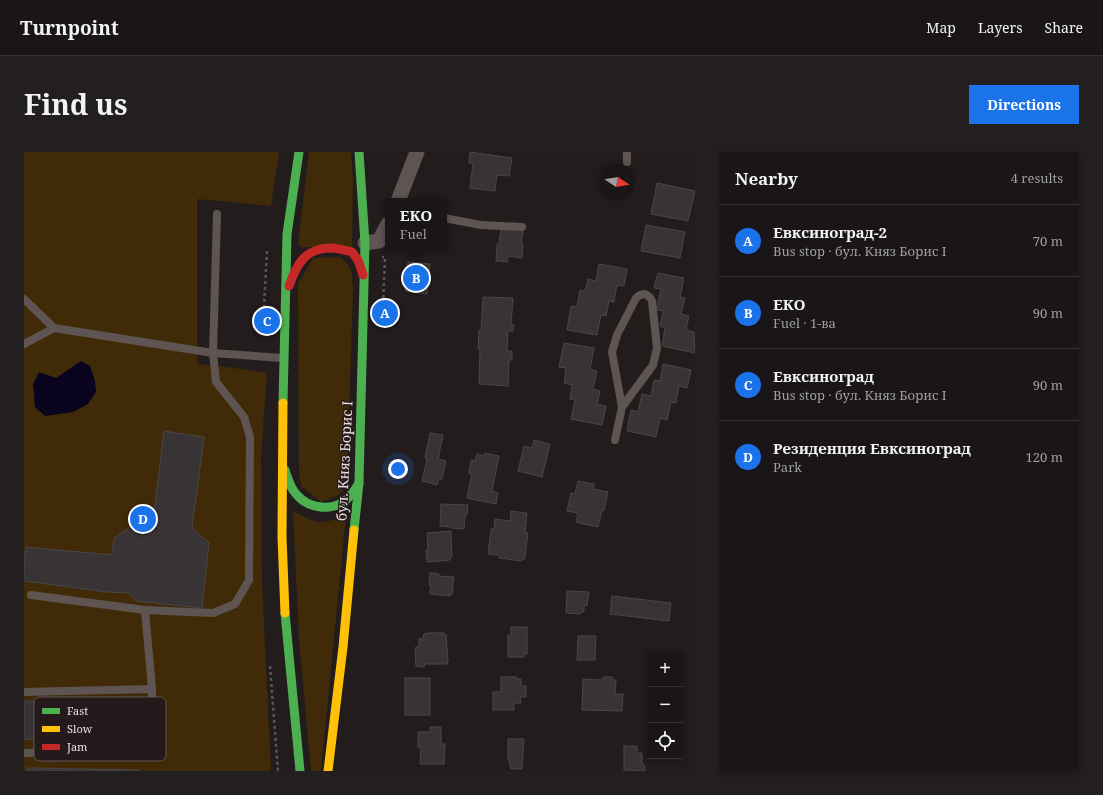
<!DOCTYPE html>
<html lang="en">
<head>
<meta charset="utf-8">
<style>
  :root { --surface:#1a1516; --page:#231e1f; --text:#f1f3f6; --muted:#9f9fa1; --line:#383435; --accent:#1a73e8 }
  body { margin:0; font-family:"Noto Serif",serif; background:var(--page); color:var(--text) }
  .controls { position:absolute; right:12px; bottom:12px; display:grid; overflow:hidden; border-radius:0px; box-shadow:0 2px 6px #0003 }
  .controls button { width:36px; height:36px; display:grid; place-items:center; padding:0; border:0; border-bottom:1px solid var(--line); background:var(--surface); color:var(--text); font:20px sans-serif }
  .compass { position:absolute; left:575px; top:12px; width:36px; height:36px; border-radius:50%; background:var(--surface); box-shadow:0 2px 6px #0003; rotate:102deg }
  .you { position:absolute; left:374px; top:317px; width:14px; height:14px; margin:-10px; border:3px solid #fff; border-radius:50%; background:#1a73e8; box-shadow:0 0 0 6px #1a73e833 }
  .badge { display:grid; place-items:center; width:26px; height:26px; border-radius:50%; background:var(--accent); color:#fff; font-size:13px; font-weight:700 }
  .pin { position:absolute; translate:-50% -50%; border:2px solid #fff; box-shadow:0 1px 4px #0006 }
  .popup { position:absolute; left:361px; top:46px; width:62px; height:52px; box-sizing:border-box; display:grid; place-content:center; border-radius:0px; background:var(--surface); filter:drop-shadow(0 1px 3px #0005); font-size:13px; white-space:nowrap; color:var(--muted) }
  .popup b { font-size:15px; color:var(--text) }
  .popup::after { content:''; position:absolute; left:50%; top:100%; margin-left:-8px; border:8px solid transparent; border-top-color:var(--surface) }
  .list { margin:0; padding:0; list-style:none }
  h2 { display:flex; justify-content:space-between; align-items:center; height:52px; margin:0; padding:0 16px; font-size:17px }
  h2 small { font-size:13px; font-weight:400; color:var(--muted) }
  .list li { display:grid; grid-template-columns:26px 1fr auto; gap:12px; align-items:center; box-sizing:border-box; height:72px; padding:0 16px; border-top:1px solid var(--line) }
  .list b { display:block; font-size:15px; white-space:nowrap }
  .list p { margin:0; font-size:13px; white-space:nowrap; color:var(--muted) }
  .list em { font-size:13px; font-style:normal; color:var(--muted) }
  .icon { flex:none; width:22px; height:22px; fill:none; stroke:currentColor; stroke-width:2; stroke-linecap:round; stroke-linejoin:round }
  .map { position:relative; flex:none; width:671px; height:619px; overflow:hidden; border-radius:0px }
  header { display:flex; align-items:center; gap:24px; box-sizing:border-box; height:56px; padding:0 20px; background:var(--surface); border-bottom:1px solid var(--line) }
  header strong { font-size:19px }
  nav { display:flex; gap:22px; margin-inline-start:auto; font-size:14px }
  .intro { display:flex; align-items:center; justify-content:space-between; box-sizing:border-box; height:96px; padding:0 24px }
  h1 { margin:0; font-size:28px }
  .button { padding:10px 18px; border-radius:0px; background:var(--accent); color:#fff; font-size:14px; font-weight:700 }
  main { display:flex; gap:24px; padding:0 24px }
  aside { flex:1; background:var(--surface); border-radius:0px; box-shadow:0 2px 6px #0003 }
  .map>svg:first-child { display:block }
  .green { fill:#412a08 }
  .water { fill:#0a031d }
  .building { fill:#383335; stroke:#4a4648 }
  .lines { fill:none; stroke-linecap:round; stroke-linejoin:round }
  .path { stroke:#5d5554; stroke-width:2.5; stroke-dasharray:3 3; stroke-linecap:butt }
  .lane { stroke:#5e5553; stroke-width:8 }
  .street { stroke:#5e5553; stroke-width:15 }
  .fast { stroke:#4caf50; stroke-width:9 }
  .slow { stroke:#ffc107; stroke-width:9 }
  .jam { stroke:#c62828; stroke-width:9 }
  .labels { text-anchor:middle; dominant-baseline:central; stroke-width:3; stroke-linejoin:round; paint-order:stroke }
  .street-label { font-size:14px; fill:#e7dee0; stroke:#25191c }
  .key { fill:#25191c; stroke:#5f5457; stroke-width:1 }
  .key-label { font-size:11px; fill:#e7dee0 }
</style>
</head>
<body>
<header>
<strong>Turnpoint</strong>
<nav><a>Map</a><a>Layers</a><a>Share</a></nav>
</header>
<div class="intro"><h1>Find us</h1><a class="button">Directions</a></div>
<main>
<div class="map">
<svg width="671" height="619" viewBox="0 0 671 619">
  <rect width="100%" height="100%" fill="#221c1d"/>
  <g class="green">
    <path d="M0 0H255L247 54 173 47V212L203 215 243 221 237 305 238 430 247 619H0Z"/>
    <path d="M285 0H327L329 30 328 95H277L274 92Z"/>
    <path d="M316 105C329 115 328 121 329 137L323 327C317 346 314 343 297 350L277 334 275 323 274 132 289 106Z"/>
    <path d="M269 360C278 363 288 370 297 370 306 370 314 366 322 363L297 619H287L275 486Z"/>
  </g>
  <path class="water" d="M57 209 66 214 71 229 72 240 64 252 49 260 21 264 11 255 9 232 15 220 32 226Z"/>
  <g class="building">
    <path d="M446 0 488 6 485 24 473 23 471 39 446 36 449 11H445Z"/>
    <path d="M633 31 671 39 664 69 627 62Z"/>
    <path d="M622 73 661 80 656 106 617 99Z"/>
    <path d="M477 76 499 78 497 92H499L498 106 484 104 483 110 472 109 473 92H475Z"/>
    <path d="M384 110 406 112 403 142 381 139Z"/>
    <path d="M575 112 603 117 600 134 593 133 590 150 585 149 582 164 577 163 573 183 543 178 547 154 553 155 556 138 561 139 564 127 572 129Z"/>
    <path d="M634 121 660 126 656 145 661 146 657 162 665 164 662 178 670 180 671 201 638 194 641 176 636 174 639 159 632 158 637 137 630 136Z"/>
    <path d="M459 145 489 146 487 173H490L489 179H484L483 199H488V208H485L484 234 455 232 456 197H454L455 178H457Z"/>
    <path d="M540 191 570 196 566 217 573 219 569 237 576 239 573 252 582 254 578 273 547 267 551 248 546 247 548 233 540 231 542 216 535 215Z"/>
    <path d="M639 212 667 218 663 236 655 234 652 251 647 250 643 268 636 266 632 285 603 279 607 258 614 260 618 242 627 244 630 228 636 229Z"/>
    <path d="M140 279 180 285 168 376 185 391 178 456 112 449 105 441 83 440 0 429V412L2 395 88 403 90 387 107 374 128 376Z"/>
    <path d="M406 281 419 283 414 307 422 309 418 327H415L413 333 398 329 403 307 401 306Z"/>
    <path d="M510 288 526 292 518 325 494 319 500 294 508 296Z"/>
    <path d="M461 301 475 304 468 339 474 341 472 352 443 346 448 322 445 321 447 308 451 309 453 302 461 304Z"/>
    <path d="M554 329 570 332 569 337 584 340 580 359 578 358 574 375 552 370 554 361 543 359 547 341 551 342Z"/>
    <path d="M417 352 444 353 443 363H441L440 377 428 376V375L416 374Z"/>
    <path d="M487 359 503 361 501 381H504L501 405 500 407 497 409 475 406V403L464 402 467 377H470L471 367 486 369Z"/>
    <path d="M427 379 428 405 426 406V408L403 410 402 398H404L403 381Z"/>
    <path d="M406 421 415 422 414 424 430 425 428 442H426V444L406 442 407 433H405Z"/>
    <path d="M543 439 565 440 563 454 560 453V459L556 462 542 461Z"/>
    <path d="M588 444 647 451 645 469 586 462Z"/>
    <path d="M487 475H503V502H500V505H484V483H487Z"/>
    <path d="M403 481H420L422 483 424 509 423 512H401L400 515 392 514 391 497 392 495H395V487L399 486 400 482Z"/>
    <path d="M554 484H572L571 508H553Z"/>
    <path d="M477 525H492V527H497V534H502V545H496L497 551H490V558H469V540H477Z"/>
    <path d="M580 525H588V528H592L591 542H599L598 559 558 558 559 527 577 528Z"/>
    <rect x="381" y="526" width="25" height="37"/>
    <path d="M0 549 120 551 119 589 0 587Z"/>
    <path d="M406 575H417V592H421L420 612H396L397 595H394V580H406Z"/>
    <path d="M484 587H500L498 617H487L484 606Z"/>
    <path d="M600 594H613V601H618V612L621 614V619L600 618Z"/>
    <path d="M3 616 116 618V619H3Z"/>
  </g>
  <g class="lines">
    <g class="path">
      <path d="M243 99 240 154 245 155"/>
      <path d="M357 156H359L361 105H358"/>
      <path d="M246 514 254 619"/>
    </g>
    <g class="lane">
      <path d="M603 0V10"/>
      <path d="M420 66 457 73 498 75"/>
      <path d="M0 147 30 176"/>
      <path d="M0 192 30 176 189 201 259 206"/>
      <path d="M591 288 598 255 588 200 593 183 612 146C618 140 624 141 628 149L633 196 629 213 598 255"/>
      <path d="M7 443 121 458 189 461 211 452 225 428 226 285 220 265 192 230 189 201 193 62"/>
      <path d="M0 540 128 537"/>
      <path d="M0 601 127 598 128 537 121 458"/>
    </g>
    <g class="street">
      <path d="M374 49 393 0"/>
      <path d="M341 91 355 89 364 72"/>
    </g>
    <g class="fast">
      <path d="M259 251 263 82 275 0"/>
      <path d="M261 318C264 327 266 336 273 343 284 356 305 359 319 350 326 346 331 338 335 331"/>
      <path d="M330 378 335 331 341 91 335 0"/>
      <path d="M261 461 276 619"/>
    </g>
    <g class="slow">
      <path d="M259 251 258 385 261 461"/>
      <path d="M304 619 319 495 330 378"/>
    </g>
    <path class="jam" d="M265 134C273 111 282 95 309 96 315 97 322 98 328 100L334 108 339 123"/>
  </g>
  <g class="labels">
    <g class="street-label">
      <text transform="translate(320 309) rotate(-87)">бул. Княз Борис I</text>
    </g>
  </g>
  <rect x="10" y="545" width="132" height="64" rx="6" class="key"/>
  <rect x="18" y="556" width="18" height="6" fill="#4caf50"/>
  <rect x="18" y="574" width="18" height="6" fill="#ffc107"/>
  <rect x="18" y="592" width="18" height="6" fill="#c62828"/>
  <g class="key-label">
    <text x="43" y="563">Fast</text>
    <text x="43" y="581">Slow</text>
    <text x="43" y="599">Jam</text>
  </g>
</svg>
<div class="controls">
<button>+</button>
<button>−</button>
<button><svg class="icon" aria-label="locate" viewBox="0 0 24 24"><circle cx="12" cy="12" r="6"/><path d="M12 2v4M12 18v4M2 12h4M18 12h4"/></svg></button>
</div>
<svg class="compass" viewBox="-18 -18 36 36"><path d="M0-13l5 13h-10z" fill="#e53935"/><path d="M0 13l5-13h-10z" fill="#9f9fa1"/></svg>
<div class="you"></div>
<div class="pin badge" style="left:361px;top:161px">A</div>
<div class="pin badge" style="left:392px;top:126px">B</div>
<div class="popup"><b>ЕКО</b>Fuel</div>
<div class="pin badge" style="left:243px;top:169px">C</div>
<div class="pin badge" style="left:119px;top:367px">D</div>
</div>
<aside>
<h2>Nearby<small>4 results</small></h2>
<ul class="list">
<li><span class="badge">A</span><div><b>Евксиноград-2</b><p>Bus stop · бул. Княз Борис I</p></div><em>70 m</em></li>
<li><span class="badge">B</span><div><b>ЕКО</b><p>Fuel · 1-ва</p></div><em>90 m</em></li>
<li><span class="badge">C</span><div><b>Евксиноград</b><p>Bus stop · бул. Княз Борис I</p></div><em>90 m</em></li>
<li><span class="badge">D</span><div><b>Резиденция Евксиноград</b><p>Park</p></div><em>120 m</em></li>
</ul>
</aside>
</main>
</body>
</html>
